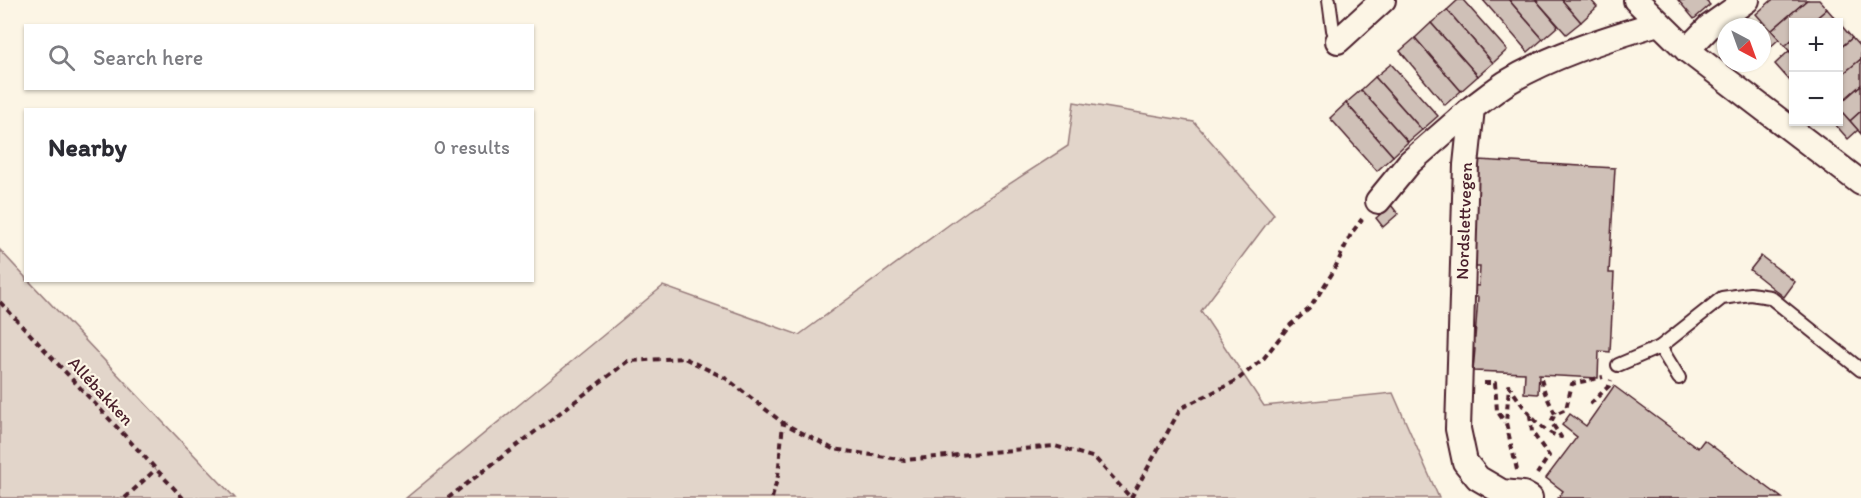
<!DOCTYPE html>
<html lang="en">
<head>
<meta charset="utf-8">
<style>
  :root { --surface:#fff; --page:#f2f2f3; --text:#2b2b33; --muted:#7c7c81; --line:#e1e1e2 }
  body { margin:0; font-family:Itim,sans-serif; background:var(--page); color:var(--text) }
  .controls { position:absolute; right:18px; top:18px; display:grid; overflow:hidden; border-radius:0px; box-shadow:0 2px 4px #0004 }
  .controls button { width:54px; height:54px; display:grid; place-items:center; padding:0; border:0; border-bottom:2px solid var(--line); background:var(--surface); color:var(--text); font:30px sans-serif }
  .compass { position:absolute; left:1717px; top:18px; width:54px; height:54px; border-radius:50%; background:var(--surface); box-shadow:0 2px 4px #0004; rotate:139deg }
  .list { margin:0; padding:0; list-style:none }
  h2 { display:flex; justify-content:space-between; align-items:center; height:78px; margin:0; padding:0 24px; font-size:26px }
  h2 small { font-size:20px; font-weight:400; color:var(--muted) }
  .icon { flex:none; width:33px; height:33px; fill:none; stroke:currentColor; stroke-width:2; stroke-linecap:round; stroke-linejoin:round }
  .map { position:relative; flex:none; width:1861px; height:498px; overflow:hidden }
  .search { position:absolute; background:var(--surface); box-shadow:0 2px 4px #0004; left:24px; top:24px; width:510px; height:66px; display:flex; align-items:center; gap:15px; box-sizing:border-box; padding:0 21px; border-radius:0px; color:var(--muted); font-size:22px }
  .panel { position:absolute; background:var(--surface); box-shadow:0 2px 4px #0004; left:24px; top:108px; width:510px; height:174px; border-radius:0px }
  .map>svg:first-child { display:block }
  .green { fill:#e2d5ca; stroke:#967a7a; stroke-width:1.5 }
  .building { fill:#cfc0b7; stroke:#4a1f2b; stroke-width:1.5 }
  .lines { fill:none; stroke-linecap:round; stroke-linejoin:round }
  .service-casing { stroke:#4a1f2b; stroke-width:16 }
  .minor-casing { stroke:#4a1f2b; stroke-width:28 }
  .path { stroke:#4a1f2b; stroke-width:4; stroke-dasharray:6 4.5; stroke-linecap:butt }
  .service { stroke:#fcf5e5; stroke-width:12 }
  .minor { stroke:#fcf5e5; stroke-width:24 }
  .labels { text-anchor:middle; dominant-baseline:central; stroke-width:4.5; stroke-linejoin:round; paint-order:stroke }
  .street-label { font-size:18px; fill:#4a1f2b; stroke:#fcf5e5 }
</style>
</head>
<body>
<div class="map">
<svg width="1861" height="498" viewBox="0 0 1861 498">
  <rect width="100%" height="100%" fill="#fcf5e5"/>
  <filter id="ink" filterUnits="userSpaceOnUse"><feTurbulence type="fractalNoise" baseFrequency=".0167" numOctaves="2"/><feDisplacementMap in="SourceGraphic" scale="12" xChannelSelector="R" yChannelSelector="G"/><feConvolveMatrix kernelMatrix="1 2 1 2 8 2 1 2 1" color-interpolation-filters="sRGB"/></filter>
  <g filter="url(#ink)">
    <g class="green">
      <path d="M1074 102 1194 122 1274 214 1201 311 1264 406 1393 393 1439 498H406L663 286 799 335 969 210 1068 146Z"/>
      <path d="M0 250 25 277 26 280 29 281 235 498H0Z"/>
    </g>
    <g class="building">
      <path d="M1458 0H1463L1507 50 1493 63 1447 10Z"/>
      <path d="M1483 0H1509L1543 39 1528 52Z"/>
      <path d="M1509 0H1536L1558 26 1543 39Z"/>
      <path d="M1536 0H1562L1581 22 1566 34Z"/>
      <path d="M1562 0H1591L1597 7 1581 22Z"/>
      <path d="M1678 0H1705L1710 5 1694 19Z"/>
      <path d="M1772 0H1807L1771 31 1756 14Z"/>
      <path d="M1807 0H1819L1827 9 1812 22H1794V38L1785 46 1771 31Z"/>
      <path d="M1827 9 1840 24 1838 26V22H1812Z"/>
      <path d="M1447 10 1493 63 1478 76 1431 23Z"/>
      <path d="M1763 21 1779 39 1765 52 1762 49V27H1756Z"/>
      <path d="M1431 23 1478 76 1461 91 1415 38Z"/>
      <path d="M1840 24 1852 38 1838 50V26Z"/>
      <path d="M1415 38 1461 91 1445 105 1400 51Z"/>
      <path d="M1794 38V56L1785 46Z"/>
      <path d="M1852 38 1861 48V59L1838 78V50Z"/>
      <path d="M1789 51 1794 56V80L1791 82 1775 64Z"/>
      <path d="M1861 59V85L1838 105V78Z"/>
      <path d="M1391 64 1438 116 1422 130 1375 77Z"/>
      <path d="M1375 77 1422 130 1408 142 1361 90Z"/>
      <path d="M1861 85V111L1850 121 1838 108V105Z"/>
      <path d="M1361 90 1408 142 1393 156 1346 103Z"/>
      <path d="M1346 103 1393 156 1377 171 1330 118Z"/>
      <path d="M1861 111V134L1850 121Z"/>
      <path d="M1842 112 1858 130 1848 139 1833 122H1838V115Z"/>
      <path d="M1479 160 1615 168 1609 273H1614L1610 352 1599 351 1598 378 1539 375 1538 394 1524 393 1525 373 1473 371 1475 349 1464 348 1465 337 1475 338 1478 297H1468V285L1479 286 1480 267H1473L1478 194 1468 193 1469 181 1478 182Z"/>
      <path d="M1391 205 1398 214 1383 227 1376 218Z"/>
      <path d="M1761 256 1795 282 1784 297 1750 270Z"/>
      <path d="M1614 386 1698 448 1704 440 1782 498H1558L1563 491 1546 478 1577 437 1562 425 1570 414 1586 426Z"/>
    </g>
    <g class="lines">
      <g class="service-casing">
        <g id="service">
          <path d="M1329 0 1333 30 1338 41"/>
          <path d="M1660 347 1679 378"/>
          <path d="M1618 365 1660 347 1722 298 1750 294 1770 297 1861 370"/>
        </g>
      </g>
      <g class="minor-casing">
        <g id="minor">
          <path d="M1636 0 1687 50 1861 183"/>
          <path d="M1338 41 1383 0"/>
          <path d="M1687 50 1709 27 1747 0"/>
          <path d="M1378 201 1410 162 1472 108"/>
          <path d="M1530 498 1523 494 1502 492 1478 478 1465 462 1458 429 1466 165 1472 108C1483 100 1494 91 1506 83 1552 55 1606 39 1658 23"/>
        </g>
      </g>
      <g class="path">
        <path d="M0 302 183 498"/>
        <path d="M1541 379 1545 393 1555 414 1566 409 1572 384 1603 377"/>
        <path d="M1484 383H1495L1497 411 1505 422"/>
        <path d="M1590 404 1609 386 1611 380"/>
        <path d="M1530 415 1532 432 1549 456 1537 474"/>
        <path d="M1517 470 1506 423 1509 386C1523 405 1537 431 1561 437L1551 422 1555 414"/>
        <path d="M125 498 156 469"/>
        <path d="M448 498 628 361 684 358 727 379 783 423 833 449 905 460 1055 446 1095 458 1131 498"/>
        <path d="M772 498 778 476 783 423"/>
        <path d="M1131 498 1181 408 1236 381 1264 358 1288 327 1310 308 1333 272 1351 234 1362 219"/>
      </g>
      <use href="#service" class="service"/>
      <use href="#minor" class="minor"/>
    </g>
  </g>
  <g class="labels">
    <g class="street-label">
      <text transform="translate(1464 221) rotate(-88)">Nordslettvegen</text>
      <text transform="translate(101 391) rotate(47)">Allébakken</text>
    </g>
  </g>
</svg>
<div class="controls">
<button>+</button>
<button>−</button>
</div>
<svg class="compass" viewBox="-18 -18 36 36"><path d="M0-13l5 13h-10z" fill="#e53935"/><path d="M0 13l5-13h-10z" fill="#7c7c81"/></svg>
<div class="search"><svg class="icon" aria-label="search" viewBox="0 0 24 24"><circle cx="10" cy="10" r="6"/><path d="M15 15l6 6"/></svg>Search here</div>
<section class="panel">
<h2>Nearby<small>0 results</small></h2>
<ul class="list">
</ul>
</section>
</div>
</body>
</html>
